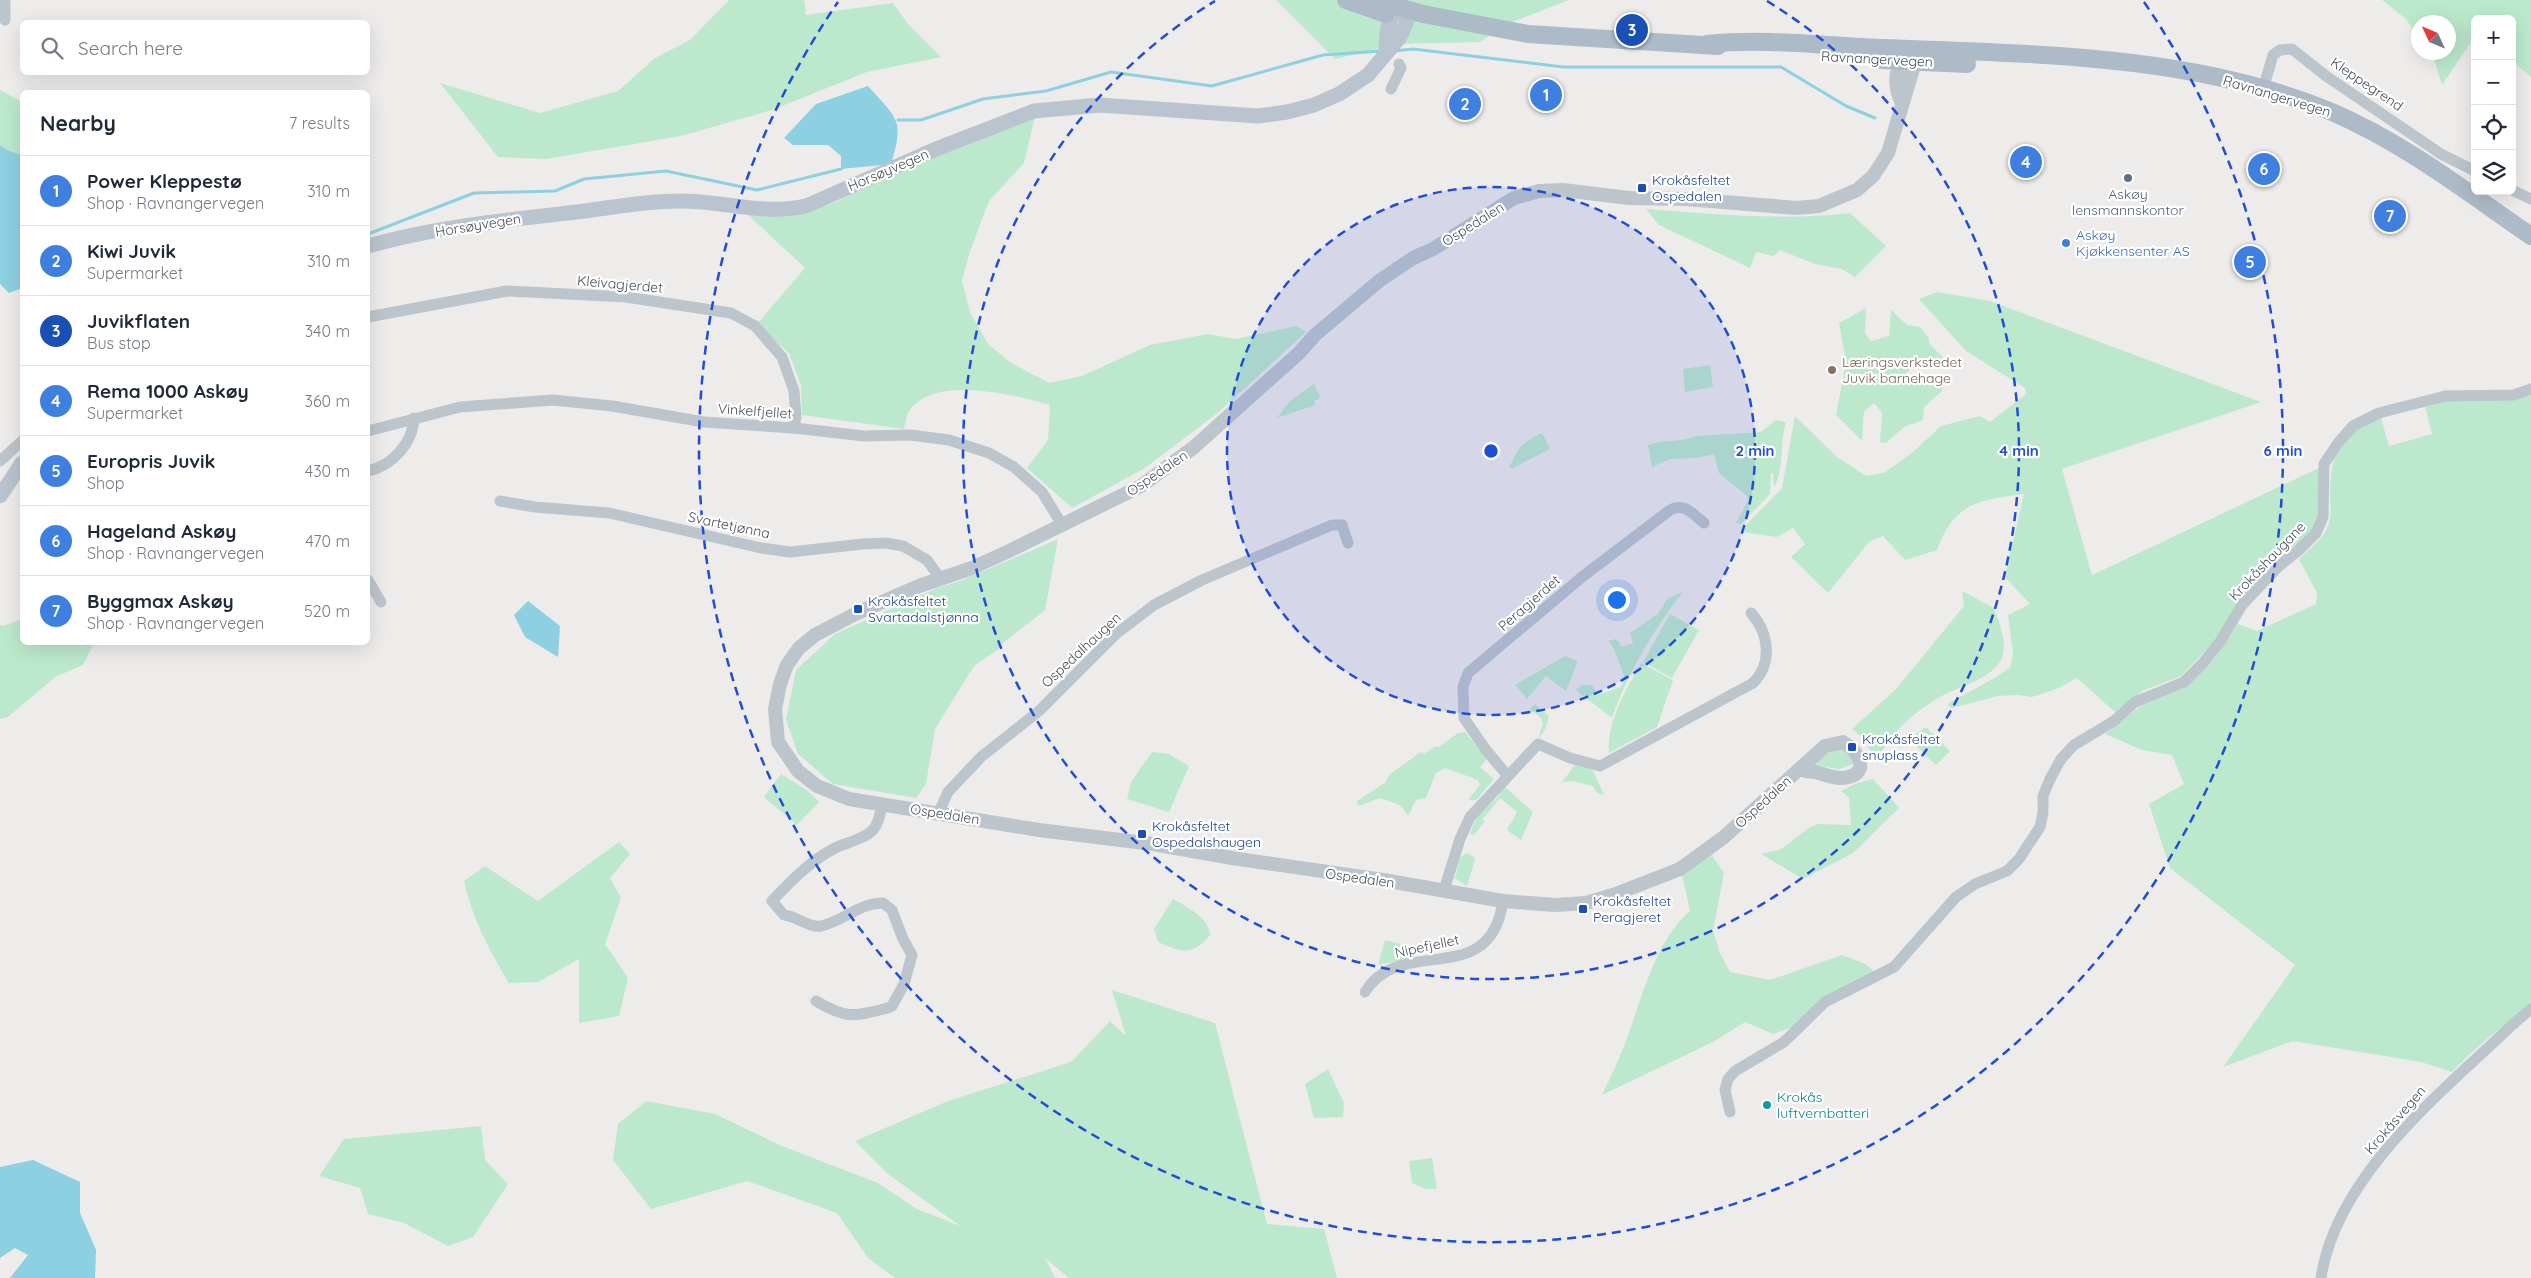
<!DOCTYPE html>
<html lang="en">
<head>
<meta charset="utf-8">
<style>
  :root { --surface:#fff; --page:#f6f6f7; --text:#1f2937; --muted:#747a83; --line:#e0e1e3; --accent:#1a73e8 }
  body { margin:0; font-family:Quicksand,sans-serif; background:var(--page); color:var(--text) }
  .controls { position:absolute; right:15px; top:15px; display:grid; overflow:hidden; border-radius:8px; box-shadow:0 5px 20px #0002 }
  .controls button { width:45px; height:45px; display:grid; place-items:center; padding:0; border:0; border-bottom:1px solid var(--line); background:var(--surface); color:var(--text); font:25px sans-serif }
  .compass { position:absolute; left:2411px; top:15px; width:45px; height:45px; border-radius:50%; background:var(--surface); box-shadow:0 5px 20px #0002; rotate:314deg }
  .you { position:absolute; left:1616px; top:599px; width:18px; height:18px; margin:-12px; border:4px solid #fff; border-radius:50%; background:#1a73e8; box-shadow:0 0 0 8px #1a73e833 }
  .badge { display:grid; place-items:center; width:32px; height:32px; border-radius:50%; background:var(--accent); color:#fff; font-size:16px; font-weight:700 }
  .pin { position:absolute; translate:-50% -50%; border:2px solid #fff; box-shadow:0 1px 5px #0006 }
  .list { margin:0; padding:0; list-style:none }
  h2 { display:flex; justify-content:space-between; align-items:center; height:65px; margin:0; padding:0 20px; font-size:21px }
  h2 small { font-size:16px; font-weight:400; color:var(--muted) }
  .list li { display:grid; grid-template-columns:32px 1fr auto; gap:15px; align-items:center; box-sizing:border-box; height:70px; padding:0 20px; border-top:1px solid var(--line) }
  .list b { display:block; font-size:19px; white-space:nowrap }
  .list p { margin:0; font-size:16px; white-space:nowrap; color:var(--muted) }
  .list em { font-size:16px; font-style:normal; color:var(--muted) }
  .icon { flex:none; width:28px; height:28px; fill:none; stroke:currentColor; stroke-width:2; stroke-linecap:round; stroke-linejoin:round }
  .map { position:relative; flex:none; width:2531px; height:1278px; overflow:hidden }
  .search { position:absolute; background:var(--surface); box-shadow:0 5px 20px #0002; left:20px; top:20px; width:350px; height:55px; display:flex; align-items:center; gap:12px; box-sizing:border-box; padding:0 18px; border-radius:8px; color:var(--muted); font-size:19px }
  .panel { position:absolute; background:var(--surface); box-shadow:0 5px 20px #0002; left:20px; top:90px; width:350px; height:555px; border-radius:8px }
  .map>svg:first-child { display:block }
  .green { fill:#bce9cd }
  .water { fill:#8dd0e2 }
  .lines { fill:none; stroke-linecap:round; stroke-linejoin:round }
  .stream { stroke:#8dd0e2; stroke-width:3 }
  .minor { stroke:#bdc5cc; stroke-width:11 }
  .tertiary { stroke:#bdc5cc; stroke-width:14 }
  .secondary { stroke:#bac4ce; stroke-width:15 }
  .primary { stroke:#adbbc8; stroke-width:18 }
  .ring { fill:none; stroke:#1d4ed8; stroke-width:2.5; stroke-dasharray:9 6 }
  .service-dot { fill:#5c6f8a; stroke:#fff; stroke-width:2 }
  .transit-dot { fill:#1a4fb4; stroke:#fff; stroke-width:2 }
  .shop-dot { fill:#3f7fe0; stroke:#fff; stroke-width:2 }
  .education-dot { fill:#8d6e63; stroke:#fff; stroke-width:2 }
  .culture-dot { fill:#0f9aa8; stroke:#fff; stroke-width:2 }
  .labels { text-anchor:middle; dominant-baseline:central; stroke-width:4.5; stroke-linejoin:round; paint-order:stroke }
  .street-label { font-size:14px; fill:#454e56; stroke:#fff }
  .transit-label { font-size:14px; fill:#164399; stroke:#fff; text-anchor:start }
  .service-label { font-size:14px; fill:#4e5e75; stroke:#fff }
  .shop-label { font-size:14px; fill:#366cbe; stroke:#fff; text-anchor:start }
  .education-label { font-size:14px; fill:#785e54; stroke:#fff; text-anchor:start }
  .culture-label { font-size:14px; fill:#0d838f; stroke:#fff; text-anchor:start }
  .centre { fill:#1d4ed8; stroke:#fff; stroke-width:2.5 }
  .ring-label { font-size:15px; text-anchor:middle; font-weight:bold; fill:#1d4ed8; stroke:#fff; stroke-width:4.5; stroke-linejoin:round; paint-order:stroke }
</style>
</head>
<body>
<div class="map">
<svg width="2531" height="1278" viewBox="0 0 2531 1278">
  <rect width="100%" height="100%" fill="#eeebeb"/>
  <g class="green">
    <path d="M729 0H804L806 15 893 3 908 24 941 57 867 72 772 110 681 136 546 159 498 157 440 83 540 113 618 91 655 58 690 40Z"/>
    <path d="M1276 0H1569L1507 24 1480 42 1396 44 1335 59Z"/>
    <path d="M2382 0H2531V77L2512 61V19H2475V36L2442 85 2434 59 2430 53 2448 52V22H2418V37L2406 19Z"/>
    <path d="M0 90 22 102V155L7 150 0 145Z"/>
    <path d="M1035 117 1024 163 989 201 970 251 962 280 970 312 988 344 1010 362 1049 383 1082 376 1150 345 1208 334 1236 339 1297 326 1306 332 1220 411 1145 468 1072 508 1027 468 1048 440 1050 405C1016 395 930 373 908 413 906 417 905 424 904 429L802 415 801 386 789 353 756 325 805 268 747 214 800 213 833 203 943 152Z"/>
    <path d="M1646 209C1714 214 1783 221 1850 213L1886 246 1855 277 1842 269 1815 264 1780 250 1774 256 1756 252 1750 268 1659 225Z"/>
    <path d="M1937 292 1990 301 2261 402 2062 469 2092 575 2319 468V523L2222 634 2181 676 2142 691 2117 714 2077 678 2059 688 2032 697 2018 695 1998 696 1952 708 1948 706 1949 703 1998 676 2010 667 2013 654 2008 615 2030 604 2005 577 2024 494C1978 500 1954 503 1937 550L1905 560 1883 536 1869 542 1828 593 1791 557 1805 544 1793 528 1777 537 1742 532 1747 524 1782 488 1795 416 1837 457 1866 476 1884 473 1913 452 1941 426 1980 416 1990 422 2026 394 2025 388 1966 351 1919 299Z"/>
    <path d="M1866 308 1865 333 1871 341 1889 336 1891 310 1907 325 1920 327 1929 338V343L1945 360 1944 367 1915 365 1906 373 1914 383 1943 385 1942 391 1924 407 1923 420 1904 427 1886 443 1880 442 1882 413 1874 403 1864 412 1862 441 1836 415 1846 362 1839 323Z"/>
    <path d="M1710 365 1713 387 1685 392 1683 369Z"/>
    <path d="M1314 384 1321 398 1314 401 1315 405 1277 418 1289 402Z"/>
    <path d="M2531 391V1008C2502 1024 2475 1048 2452 1072L2421 1062 2293 1041 2223 1067 2295 965 2170 868 2149 804 2184 784 2172 755 2142 750 2105 734 2147 701 2194 679 2215 658 2238 624 2257 631 2316 604 2317 593 2299 559C2308 550 2322 540 2327 528 2332 519 2330 508 2330 498 2331 451 2336 437 2381 418L2389 446 2432 434 2425 406 2460 396Z"/>
    <path d="M1776 420 1786 422C1779 446 1785 466 1774 488L1773 473H1771L1770 494 1741 524 1736 523 1748 500 1747 496 1719 473 1714 454 1696 458 1670 459 1652 467 1648 445C1663 439 1681 443 1696 436L1761 432Z"/>
    <path d="M1542 433 1550 449 1513 468H1509C1519 447 1521 443 1542 433Z"/>
    <path d="M1058 539 1045 610 999 646 1000 648 974 666 935 729 926 784 916 798 833 784 798 754 786 720 796 670 835 634 937 588 963 580Z"/>
    <path d="M1684 591C1654 628 1628 673 1612 718L1576 690 1581 685H1592L1598 695 1620 687 1625 679 1615 651 1609 641 1616 639 1622 647 1633 643 1630 633 1658 614 1667 599Z"/>
    <path d="M1962 591 1994 608C1999 622 2009 645 2001 660 1990 680 1959 686 1940 697 1914 712 1894 730 1878 757L1873 756 1864 739 1852 729 1897 688 1964 606Z"/>
    <path d="M1670 614 1699 630 1672 678 1643 662Z"/>
    <path d="M22 619V642L94 643 83 665 55 677 8 717 0 719V625L3 626Z"/>
    <path d="M1565 656 1578 661 1566 691 1546 676 1527 699 1515 685Z"/>
    <path d="M1641 663 1673 680 1657 727 1609 753C1607 720 1626 690 1641 663Z"/>
    <path d="M1535 704 1549 716 1546 728 1538 740 1543 723 1541 718 1530 709Z"/>
    <path d="M1926 727 1950 751 1936 765 1909 739Z"/>
    <path d="M1465 732 1487 759 1480 767 1494 779 1476 800H1468L1480 785 1478 780 1445 768 1436 773 1426 798 1416 800 1408 816 1400 805 1380 798 1358 806 1357 801 1386 782 1389 775 1421 752 1424 754 1436 746 1439 747 1458 733Z"/>
    <path d="M1833 749H1848L1854 764 1839 769 1813 765Z"/>
    <path d="M1152 752 1169 754 1189 766 1169 812 1127 799 1131 782Z"/>
    <path d="M1575 765 1592 769 1604 795 1597 793 1593 786 1572 781 1562 782Z"/>
    <path d="M781 774 808 791 819 802 797 825 764 797Z"/>
    <path d="M1873 779 1899 808 1853 853 1803 879 1761 854 1781 849 1810 827 1818 824 1851 825 1849 798 1841 791 1857 783Z"/>
    <path d="M1504 786 1533 812 1521 840 1507 830 1517 812 1500 798 1482 820 1485 821 1474 835 1470 834 1477 816 1500 795 1498 793Z"/>
    <path d="M619 842 630 854 610 878 621 898 605 944 628 978 619 1016 579 1023V959L538 982 509 983C489 950 472 918 464 881L485 866 538 901Z"/>
    <path d="M1466 853 1474 857 1475 860 1467 886 1455 878 1460 858Z"/>
    <path d="M1711 854 1724 873 1713 931 1720 953 1730 972 1770 980 1842 955 1865 964 1878 974 1801 1024 1773 1034 1745 1022 1713 1042 1602 1095C1611 1076 1620 1058 1627 1038 1642 997 1656 940 1690 911L1682 875Z"/>
    <path d="M1173 899C1187 907 1209 917 1210 935 1192 957 1181 952 1158 942L1154 929Z"/>
    <path d="M1385 940 1401 944 1408 959 1378 965Z"/>
    <path d="M1112 990 1215 1023 1267 1224 1324 1229 1337 1278H1069L1045 1258 1055 1278H895L868 1258 837 1213 747 1181 651 1209 613 1160 618 1124 646 1101 715 1114 782 1146 878 1183 917 1209 960 1226 888 1174 855 1141 948 1101 1071 1062 1110 1021 1126 1036Z"/>
    <path d="M1328 1069 1344 1103 1343 1117 1314 1118 1305 1084Z"/>
    <path d="M481 1126 485 1160 508 1184 473 1237 448 1246 404 1223 368 1214 360 1188 319 1176 344 1139Z"/>
    <path d="M1432 1158 1437 1189H1426L1412 1183 1409 1161Z"/>
  </g>
  <g class="water">
    <path d="M868 86C897 119 905 119 891 164L841 169V156L828 145H793L784 138 816 104Z"/>
    <path d="M0 145 7 150 22 155V288L9 293 0 284Z"/>
    <path d="M528 601 560 626 558 657 525 637 514 615Z"/>
    <path d="M33 1160 80 1182V1213L96 1250 95 1278H10L28 1255 15 1248 0 1258V1167Z"/>
  </g>
  <g class="lines">
    <g class="stream">
      <path d="M1394 51 1413 49 1563 67H1781L1846 106 1875 118"/>
      <path d="M898 120H921L983 99 1046 91 1111 72 1212 86 1323 55 1381 51"/>
      <path d="M368 234 474 193 555 191 584 179 666 171 757 190 841 169"/>
    </g>
    <g class="minor">
      <path d="M5 20V0"/>
      <path d="M1391 89 1401 68 1399 64"/>
      <path d="M2263 89 2273 55 2280 50 2292 49 2326 76 2441 154 2475 171"/>
      <path d="M2512 190 2531 199"/>
      <path d="M368 317 507 291 626 297 731 313 755 326 782 357 794 391 796 417 794 428"/>
      <path d="M368 431 460 407 553 400 612 406 704 422 794 428 864 436 910 435 949 440 989 453 1014 467 1042 492 1063 526"/>
      <path d="M0 461 22 441"/>
      <path d="M368 471C392 466 413 443 414 418"/>
      <path d="M500 501 535 507 609 513 761 548 790 552 863 544 886 543 903 546 927 560 940 578"/>
      <path d="M368 580 381 602"/>
      <path d="M1507 775 1486 750 1464 718 1463 687 1468 673 1582 577 1670 510C1684 502 1693 514 1704 523"/>
      <path d="M938 814 948 792 981 757 1039 711 1116 634 1154 605 1202 580 1332 525H1342L1348 543"/>
      <path d="M1444 890 1460 839 1470 817 1538 744 1570 758 1600 766 1753 683C1773 663 1769 633 1751 613"/>
      <path d="M1365 992C1401 933 1490 992 1503 901"/>
      <path d="M816 1001C848 1020 854 1016 888 1008L892 1006 904 984 912 955 903 939 892 910 883 903C859 903 844 921 821 926 808 928 797 916 784 915L772 901C791 881 810 861 835 848 847 842 863 840 873 830 879 823 880 814 882 805"/>
      <path d="M1730 1112 1725 1090 1728 1079 1735 1071 1784 1042 1825 1002 1894 967 1956 897 1975 884 2007 871 2019 859 2040 827 2043 813V796L2050 779 2061 759 2074 745 2114 721 2135 702 2184 682 2203 663 2220 642 2242 605 2279 566 2298 551 2316 533 2323 517 2324 464 2338 443 2353 426 2379 413 2445 396 2514 395 2531 389"/>
      <path d="M2321 1278C2334 1189 2417 1113 2480 1055 2497 1040 2513 1023 2531 1009"/>
    </g>
    <path class="tertiary" d="M1800 769C1804 772 1809 771 1815 772 1824 774 1832 778 1842 778 1871 776 1861 752 1843 742L1825 746 1724 837 1680 869 1613 895 1586 903 1555 905 1503 901 1383 880 1232 858 1153 844 1039 830 849 799 817 786 798 771 778 742 775 709 780 684 787 665 799 648 815 635 857 613 919 586 972 568 1009 551 1141 486 1193 448 1299 353 1315 335 1379 281 1413 258 1433 249 1514 198 1539 191 1563 190 1629 198 1686 199 1797 208 1819 206 1857 190 1873 176 1888 153 1915 62 1907 49C1896 67 1892 84 1902 103"/>
    <g class="secondary">
      <path d="M368 246C436 227 506 220 577 212 610 208 644 201 678 201 721 200 763 216 806 206L936 149 1034 111 1100 105 1258 116 1287 112 1314 105 1339 94 1368 75 1400 37 1407 21 1402 9 1391 16 1387 33 1386 51"/>
      <path d="M0 496 22 463"/>
    </g>
    <g class="primary">
      <path d="M1346 0 1386 14"/>
      <path d="M1373 0 1423 14 1528 34 1718 46"/>
      <path d="M1707 44C1766 38 1827 46 1885 48 2033 54 2193 54 2332 112 2404 143 2467 192 2531 236"/>
      <path d="M1881 60 1967 64"/>
    </g>
  </g>
  <circle cx="1491" cy="451" r="264" fill="#1d4ed8" fill-opacity=".12"/>
  <g class="ring">
    <circle cx="1491" cy="451" r="264"/>
    <path d="M1767 1A528 528 0 1 1 1215 1"/>
    <path d="M2144 2A792 792 0 1 1 838 2"/>
  </g>
  <circle class="service-dot" cx="2128" cy="178" r="5"/>
  <g class="transit-dot">
    <rect x="1637" y="183" width="10" height="10" rx="2.5"/>
    <rect x="853" y="604" width="10" height="10" rx="2.5"/>
    <rect x="1847" y="742" width="10" height="10" rx="2.5"/>
    <rect x="1137" y="829" width="10" height="10" rx="2.5"/>
    <rect x="1578" y="904" width="10" height="10" rx="2.5"/>
  </g>
  <circle class="shop-dot" cx="2066" cy="243" r="5"/>
  <circle class="education-dot" cx="1832" cy="370" r="5"/>
  <circle class="culture-dot" cx="1767" cy="1105" r="5"/>
  <g class="labels">
    <g class="street-label">
      <text transform="translate(1877 59) rotate(3)">Ravnangervegen</text>
      <text transform="translate(2367 84) rotate(34)">Kleppegrend</text>
      <text transform="translate(2277 96) rotate(17)">Ravnangervegen</text>
      <text transform="translate(888 170) rotate(-23)">Horsøyvegen</text>
      <text transform="translate(1473 224) rotate(-32)">Ospedalen</text>
      <text transform="translate(478 225) rotate(-9)">Horsøyvegen</text>
      <text transform="translate(620 284) rotate(5)">Kleivagjerdet</text>
      <text transform="translate(755 411) rotate(4)">Vinkelfjellet</text>
      <text transform="translate(1157 473) rotate(-34)">Ospedalen</text>
      <text transform="translate(729 525) rotate(12)">Svartetjønna</text>
      <text transform="translate(2267 561) rotate(-46)">Krokåshaugane</text>
      <text transform="translate(1529 603) rotate(-41)">Peragjerdet</text>
      <text transform="translate(1081 650) rotate(-43)">Ospedalhaugen</text>
      <text transform="translate(1763 802) rotate(-42)">Ospedalen</text>
      <text transform="translate(945 814) rotate(9)">Ospedalen</text>
      <text transform="translate(1360 878) rotate(8)">Ospedalen</text>
      <text transform="translate(1427 946) rotate(-12)">Nipefjellet</text>
      <text transform="translate(2395 1120) rotate(-49)">Krokåsvegen</text>
    </g>
    <g class="transit-label">
      <text x="1652" y="180">Krokåsfeltet<tspan x="1652" dy="16">Ospedalen</tspan></text>
      <text x="868" y="601">Krokåsfeltet<tspan x="868" dy="16">Svartadalstjønna</tspan></text>
      <text x="1862" y="739">Krokåsfeltet<tspan x="1862" dy="16">snuplass</tspan></text>
      <text x="1152" y="826">Krokåsfeltet<tspan x="1152" dy="16">Ospedalshaugen</tspan></text>
      <text x="1593" y="901">Krokåsfeltet<tspan x="1593" dy="16">Peragjeret</tspan></text>
    </g>
    <g class="service-label">
      <text x="2128" y="194">Askøy<tspan x="2128" dy="16">lensmannskontor</tspan></text>
    </g>
    <g class="shop-label">
      <text x="2076" y="235">Askøy<tspan x="2076" dy="16">Kjøkkensenter AS</tspan></text>
    </g>
    <g class="education-label">
      <text x="1842" y="362">Læringsverkstedet<tspan x="1842" dy="16">Juvik barnehage</tspan></text>
    </g>
    <g class="culture-label">
      <text x="1777" y="1097">Krokås<tspan x="1777" dy="16">luftvernbatteri</tspan></text>
    </g>
  </g>
  <circle cx="1491" cy="451" r="8" class="centre"/>
  <g class="ring-label">
    <text x="1755" y="456">2 min</text>
    <text x="2019" y="456">4 min</text>
    <text x="2283" y="456">6 min</text>
  </g>
</svg>
<div class="controls">
<button>+</button>
<button>−</button>
<button><svg class="icon" aria-label="locate" viewBox="0 0 24 24"><circle cx="12" cy="12" r="6"/><path d="M12 2v4M12 18v4M2 12h4M18 12h4"/></svg></button>
<button><svg class="icon" aria-label="layers" viewBox="0 0 24 24"><path d="M12 4l9 5-9 5-9-5zM3 14l9 5 9-5"/></svg></button>
</div>
<svg class="compass" viewBox="-18 -18 36 36"><path d="M0-13l5 13h-10z" fill="#e53935"/><path d="M0 13l5-13h-10z" fill="#747a83"/></svg>
<div class="you"></div>
<div class="pin badge" style="left:1546px;top:95px;background:#3f7fe0">1</div>
<div class="pin badge" style="left:1465px;top:104px;background:#3f7fe0">2</div>
<div class="pin badge" style="left:1632px;top:30px;background:#1a4fb4">3</div>
<div class="pin badge" style="left:2026px;top:162px;background:#3f7fe0">4</div>
<div class="pin badge" style="left:2250px;top:262px;background:#3f7fe0">5</div>
<div class="pin badge" style="left:2264px;top:169px;background:#3f7fe0">6</div>
<div class="pin badge" style="left:2390px;top:216px;background:#3f7fe0">7</div>
<div class="search"><svg class="icon" aria-label="search" viewBox="0 0 24 24"><circle cx="10" cy="10" r="6"/><path d="M15 15l6 6"/></svg>Search here</div>
<section class="panel">
<h2>Nearby<small>7 results</small></h2>
<ul class="list">
<li><span class="badge" style="background:#3f7fe0">1</span><div><b>Power Kleppestø</b><p>Shop · Ravnangervegen</p></div><em>310 m</em></li>
<li><span class="badge" style="background:#3f7fe0">2</span><div><b>Kiwi Juvik</b><p>Supermarket</p></div><em>310 m</em></li>
<li><span class="badge" style="background:#1a4fb4">3</span><div><b>Juvikflaten</b><p>Bus stop</p></div><em>340 m</em></li>
<li><span class="badge" style="background:#3f7fe0">4</span><div><b>Rema 1000 Askøy</b><p>Supermarket</p></div><em>360 m</em></li>
<li><span class="badge" style="background:#3f7fe0">5</span><div><b>Europris Juvik</b><p>Shop</p></div><em>430 m</em></li>
<li><span class="badge" style="background:#3f7fe0">6</span><div><b>Hageland Askøy</b><p>Shop · Ravnangervegen</p></div><em>470 m</em></li>
<li><span class="badge" style="background:#3f7fe0">7</span><div><b>Byggmax Askøy</b><p>Shop · Ravnangervegen</p></div><em>520 m</em></li>
</ul>
</section>
</div>
</body>
</html>
